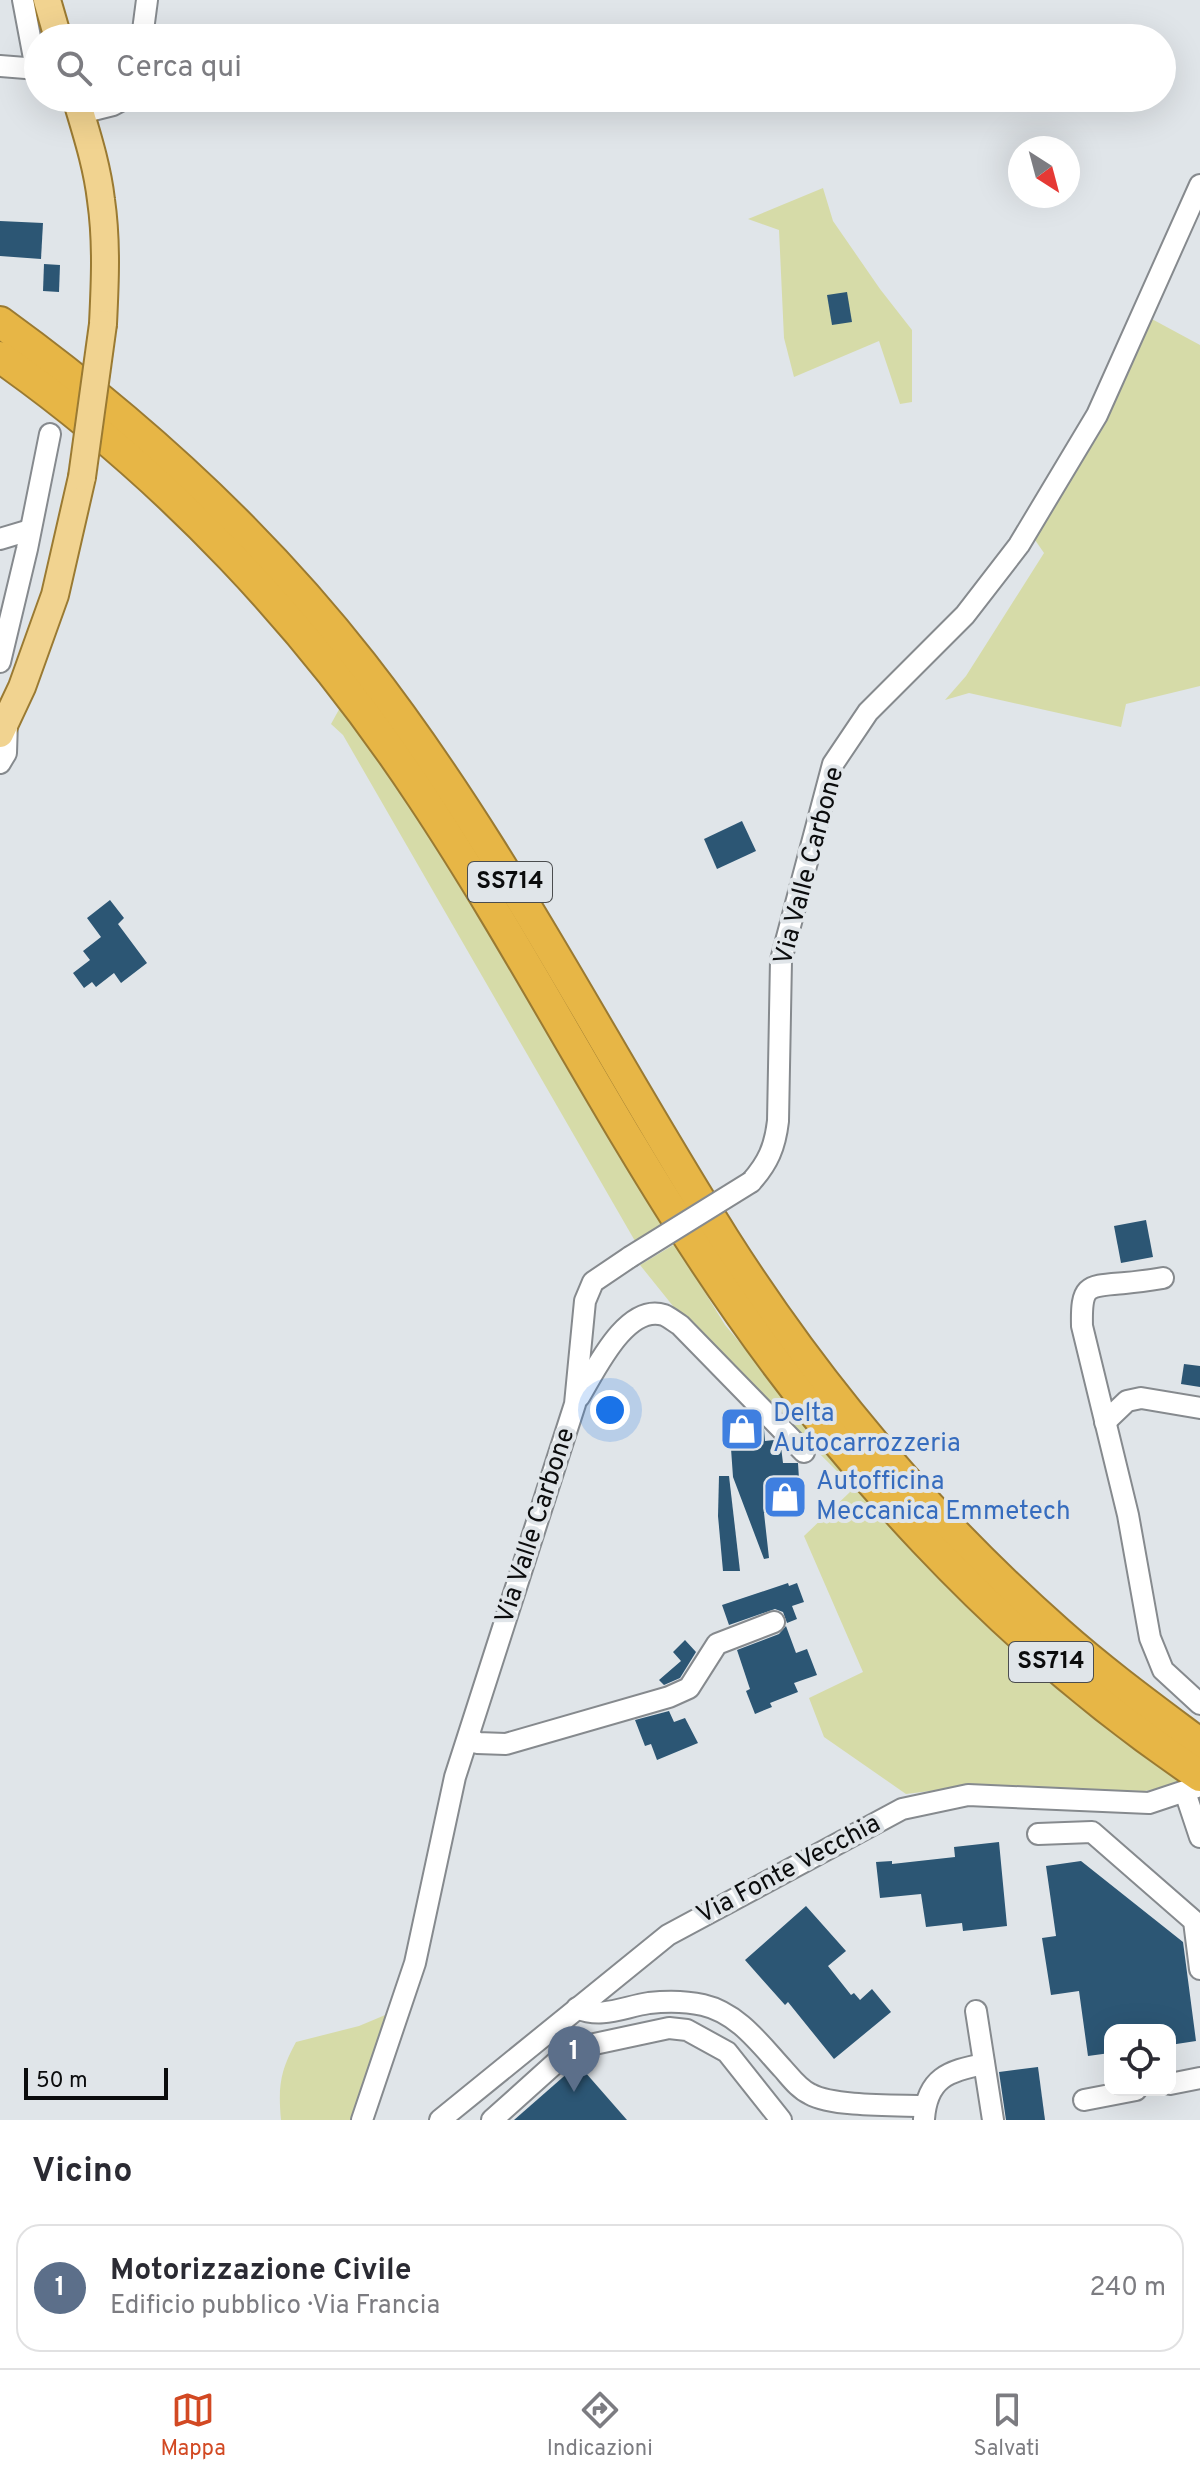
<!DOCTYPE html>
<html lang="it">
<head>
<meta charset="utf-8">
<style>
  :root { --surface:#fff; --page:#f7f7f7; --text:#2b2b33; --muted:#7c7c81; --line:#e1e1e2; --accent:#d24923 }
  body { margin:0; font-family:Overpass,sans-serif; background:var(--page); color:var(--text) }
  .controls { position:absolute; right:24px; bottom:24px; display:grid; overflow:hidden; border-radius:16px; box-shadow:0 8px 32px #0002 }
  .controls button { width:72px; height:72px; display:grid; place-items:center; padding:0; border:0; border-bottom:2px solid var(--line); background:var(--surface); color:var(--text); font:40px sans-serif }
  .compass { position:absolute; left:1008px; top:136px; width:72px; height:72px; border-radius:50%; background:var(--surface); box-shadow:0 8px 32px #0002; rotate:144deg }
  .scale { position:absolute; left:24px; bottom:20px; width:144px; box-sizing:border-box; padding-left:8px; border:4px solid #0b0c0d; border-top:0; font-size:22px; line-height:28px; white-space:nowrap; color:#0b0c0d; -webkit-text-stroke:6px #e0e5e9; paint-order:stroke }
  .you { position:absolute; left:610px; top:1410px; width:28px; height:28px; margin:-20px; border:6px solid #fff; border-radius:50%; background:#1a73e8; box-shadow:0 0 0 12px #1a73e833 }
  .badge { display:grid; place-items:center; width:52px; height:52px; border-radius:50%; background:var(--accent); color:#fff; font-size:26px; font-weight:700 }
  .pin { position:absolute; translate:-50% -66px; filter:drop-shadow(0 2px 4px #0008) }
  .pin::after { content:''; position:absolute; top:42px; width:28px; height:24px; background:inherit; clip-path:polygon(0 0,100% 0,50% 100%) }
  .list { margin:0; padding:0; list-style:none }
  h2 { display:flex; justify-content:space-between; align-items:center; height:104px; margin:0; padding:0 32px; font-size:34px }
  h2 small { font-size:26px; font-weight:400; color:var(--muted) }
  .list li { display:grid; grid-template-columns:52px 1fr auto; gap:24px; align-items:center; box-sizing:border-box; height:128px; margin:0 16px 16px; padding:0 16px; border:2px solid var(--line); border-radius:24px }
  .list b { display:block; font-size:30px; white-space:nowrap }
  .list p { margin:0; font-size:26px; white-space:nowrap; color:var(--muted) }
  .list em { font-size:26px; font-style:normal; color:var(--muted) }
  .icon { flex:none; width:44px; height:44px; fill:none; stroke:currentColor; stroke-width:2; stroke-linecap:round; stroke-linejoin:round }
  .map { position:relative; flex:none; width:1200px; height:2120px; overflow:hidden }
  .search { position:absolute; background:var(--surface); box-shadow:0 8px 32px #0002; left:24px; right:24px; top:24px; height:88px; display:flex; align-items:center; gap:20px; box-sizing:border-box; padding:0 28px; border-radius:44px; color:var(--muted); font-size:30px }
  .sheet { height:248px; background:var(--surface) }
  nav { display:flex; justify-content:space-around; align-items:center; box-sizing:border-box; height:112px; border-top:2px solid var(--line); background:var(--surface); font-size:22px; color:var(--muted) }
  nav a { display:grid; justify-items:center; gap:4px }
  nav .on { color:var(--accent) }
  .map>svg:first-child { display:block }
  .green { fill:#d6dba8 }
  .building { fill:#2c5674 }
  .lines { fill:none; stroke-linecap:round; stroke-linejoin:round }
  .minor-casing { stroke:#868a8e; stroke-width:24 }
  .major-casing { stroke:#9a7a32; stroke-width:30 }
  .highway-casing { stroke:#9a7a32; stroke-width:34 }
  .minor { stroke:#fff; stroke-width:20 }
  .major { stroke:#f1d390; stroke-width:26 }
  .highway { stroke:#e7b646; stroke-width:30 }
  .minor-bridge-casing { stroke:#868a8e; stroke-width:24; stroke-linecap:butt }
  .major-bridge-casing { stroke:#9a7a32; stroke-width:30; stroke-linecap:butt }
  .minor-bridge { stroke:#fff; stroke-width:20 }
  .major-bridge { stroke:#f1d390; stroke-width:26 }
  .labels { text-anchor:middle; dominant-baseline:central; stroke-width:8; stroke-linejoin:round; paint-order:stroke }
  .shield { fill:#e0e5e9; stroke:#4b4d4f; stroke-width:2 }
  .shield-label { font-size:24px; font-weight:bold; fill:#0b0c0d }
  .street-label { font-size:26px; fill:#0b0c0d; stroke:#e0e5e9 }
  .shop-label { font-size:26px; fill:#366cbe; stroke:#e0e5e9; text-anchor:start }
</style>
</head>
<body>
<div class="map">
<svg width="1200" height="2120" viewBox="0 0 1200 2120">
  <rect width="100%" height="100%" fill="#e0e5e9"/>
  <g class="green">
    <path d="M823 188 833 221 880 289 912 330V402L900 404 879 341 794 377 784 338 779 230 748 219Z"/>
    <path d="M1150 318 1200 345V686L1126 704 1121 727 969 693 945 700 966 676 1044 553 1033 537 1101 431 1129 372Z"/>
    <path d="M342 704 465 883 663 1224 635 1241 343 735 331 724Z"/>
    <path d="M675 1244 725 1325 938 1577 1063 1694 1184 1784 1144 1791 970 1786 906 1794 824 1737 809 1698 863 1672 804 1536 850 1492 841 1475 681 1316 640 1265Z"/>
    <path d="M390 2013 355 2120H281C278 2087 280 2071 296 2042L359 2026Z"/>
  </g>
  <g class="building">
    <path d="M0 221 43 223 41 259 0 256Z"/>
    <path d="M44 264 60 265 59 292 43 291Z"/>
    <path d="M847 292 852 322 832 325 827 295Z"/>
    <path d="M742 821 756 851 717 869 704 839Z"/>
    <path d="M110 900 124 918 118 924 147 963 121 983 114 973 96 987 92 982 84 988 73 973 90 960 83 951 101 937 87 918Z"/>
    <path d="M1146 1220 1153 1257 1121 1263 1114 1226Z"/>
    <path d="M1184 1364 1200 1366V1387L1181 1384Z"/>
    <path d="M753 1418 764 1429 765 1441 774 1440 781 1447 783 1463H798L801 1511 764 1513 769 1558 764 1559 733 1477 729 1420Z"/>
    <path d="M719 1476H729L740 1571H723L718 1516Z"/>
    <path d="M788 1583 789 1586 797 1583 804 1602 792 1606 797 1619 787 1623 783 1612 775 1609 729 1625 722 1605Z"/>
    <path d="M786 1626 796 1653 807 1649 817 1675 794 1683 798 1692 770 1703 772 1707 755 1714 746 1691 750 1689 737 1650 779 1634Z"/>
    <path d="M685 1640 696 1652 680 1678 664 1685 659 1680 681 1661 673 1652Z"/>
    <path d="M669 1711 674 1722 685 1718 698 1743 657 1760 651 1744 645 1746 635 1720Z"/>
    <path d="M999 1842 1007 1926 963 1931 962 1923 926 1927 921 1894 880 1898 876 1862 892 1861V1864L955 1857 954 1847Z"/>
    <path d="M1081 1861 1183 1942 1196 2041 1170 2045V2030H1110V2053L1088 2056 1079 1991 1051 1995 1042 1938 1056 1936 1046 1866Z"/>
    <path d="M806 1906 846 1951 828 1966 851 1995 854 1993 860 2000 872 1989 891 2012 834 2059 788 2002 785 2005 745 1960Z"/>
    <path d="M578 2064 627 2120H514Z"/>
    <path d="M1038 2067 1045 2120H1006L999 2072Z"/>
  </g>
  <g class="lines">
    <g class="minor-casing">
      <g id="minor">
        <path d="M23 0 36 69"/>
        <path d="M142 38 147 0"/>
        <path d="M0 66 38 69"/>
        <path d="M81 113 113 105 126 98"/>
        <path d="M0 539 30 530"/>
        <path d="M0 662 27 549 50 434"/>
        <path d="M0 763 6 753 7 721"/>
        <path d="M751 1182C768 1163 775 1147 778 1121L781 960 833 764 868 712 965 615 1019 545 1097 415 1200 185"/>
        <path d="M1163 1278C1151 1280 1138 1282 1125 1283 1087 1286 1081 1284 1082 1326L1128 1515 1150 1638 1163 1670 1200 1704"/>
        <path d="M579 1397C595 1371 626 1303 664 1315 669 1317 675 1322 680 1325L804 1452"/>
        <path d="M1105 1422 1127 1401 1141 1398 1200 1408"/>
        <path d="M469 1736 477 1743 506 1744 669 1697 689 1688 717 1644 774 1622"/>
        <path d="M1185 1792 1200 1837"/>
        <path d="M1038 1834 1092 1832 1194 1921 1200 1969"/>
        <path d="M577 2008C602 2019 623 2007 649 2003 667 2001 685 2001 703 2005 738 2013 760 2044 783 2069 791 2078 799 2089 810 2094 833 2107 897 2105 925 2106"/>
        <path d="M976 2011 993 2120"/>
        <path d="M1170 2084 1200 2078"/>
        <path d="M1084 2100 1136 2090"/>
        <path d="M924 2119C927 2078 948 2071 984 2064"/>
        <path d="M362 2120 415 1963 455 1777 575 1404 585 1301 593 1282 630 1257"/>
        <path d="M440 2120 668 1935 902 1809 968 1795 1149 1803 1200 1786"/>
        <path d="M492 2120 571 2049 669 2028 687 2030 727 2052 781 2120"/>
      </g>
    </g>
    <g class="major-casing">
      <g id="major">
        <path d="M47 0 58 38"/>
        <path d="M76 98C86 132 97 165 101 200 107 241 105 283 103 324"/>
        <path d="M0 734 22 687 55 595 82 477"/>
      </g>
    </g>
    <g class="highway-casing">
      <g id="highway">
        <path d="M0 322C135 420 259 532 362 664 502 843 603 1048 724 1239 816 1384 930 1519 1059 1633 1104 1673 1152 1708 1200 1744"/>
        <path d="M0 357C166 474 310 627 422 797 521 946 602 1106 701 1256 833 1457 1000 1642 1200 1776"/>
      </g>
    </g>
    <use href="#minor" class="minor"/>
    <use href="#major" class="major"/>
    <use href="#highway" class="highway"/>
    <g class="minor-bridge-casing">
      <path id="minor-bridge" d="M630 1257 751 1182"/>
    </g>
    <g class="major-bridge-casing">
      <path id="major-bridge" d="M82 477 103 324"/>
    </g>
    <use href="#minor-bridge" class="minor-bridge"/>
    <use href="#major-bridge" class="major-bridge"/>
  </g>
  <defs>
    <g id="shop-square" transform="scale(2.3)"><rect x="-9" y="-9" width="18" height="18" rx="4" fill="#3f7fe0" stroke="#e0e5e9"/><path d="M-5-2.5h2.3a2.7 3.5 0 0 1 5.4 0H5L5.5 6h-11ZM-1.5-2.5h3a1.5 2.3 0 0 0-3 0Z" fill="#fff"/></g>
  </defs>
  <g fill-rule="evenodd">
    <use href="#shop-square" x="742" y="1429"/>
    <use href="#shop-square" x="785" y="1497"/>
  </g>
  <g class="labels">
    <g class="shield">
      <rect x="468" y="862" width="84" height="40" rx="6"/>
      <rect x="1009" y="1642" width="84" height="40" rx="6"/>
    </g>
    <g class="shield-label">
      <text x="510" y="882">SS714</text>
      <text x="1051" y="1662">SS714</text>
    </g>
    <g class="street-label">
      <text transform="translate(810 866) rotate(-75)">Via Valle Carbone</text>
      <text transform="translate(536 1526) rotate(-72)">Via Valle Carbone</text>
      <text transform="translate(789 1870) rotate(-28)">Via Fonte Vecchia</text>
    </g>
    <g class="shop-label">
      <text x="773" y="1414">Delta<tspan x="773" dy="30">Autocarrozzeria</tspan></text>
      <text x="816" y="1482">Autofficina<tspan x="816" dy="30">Meccanica Emmetech</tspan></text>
    </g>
  </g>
</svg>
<div class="controls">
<button><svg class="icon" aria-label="locate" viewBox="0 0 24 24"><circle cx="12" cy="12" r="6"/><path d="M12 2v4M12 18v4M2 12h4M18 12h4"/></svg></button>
</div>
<svg class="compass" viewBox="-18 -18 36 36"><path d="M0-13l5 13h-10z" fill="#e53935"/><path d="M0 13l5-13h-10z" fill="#7c7c81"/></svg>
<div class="scale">50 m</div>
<div class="you"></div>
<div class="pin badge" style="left:574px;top:2092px;background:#5c6f8a">1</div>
<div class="search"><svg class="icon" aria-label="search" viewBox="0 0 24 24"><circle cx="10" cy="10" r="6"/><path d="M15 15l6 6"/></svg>Cerca qui</div>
</div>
<section class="sheet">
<h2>Vicino<small></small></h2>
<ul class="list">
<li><span class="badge" style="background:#5c6f8a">1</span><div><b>Motorizzazione Civile</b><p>Edificio pubblico · Via Francia</p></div><em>240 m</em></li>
</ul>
</section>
<nav>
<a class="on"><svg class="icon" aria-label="map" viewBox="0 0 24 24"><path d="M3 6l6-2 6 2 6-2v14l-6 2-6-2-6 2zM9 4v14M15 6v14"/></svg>Mappa</a>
<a><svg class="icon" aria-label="directions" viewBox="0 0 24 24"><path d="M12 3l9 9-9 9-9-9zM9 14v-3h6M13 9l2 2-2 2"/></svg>Indicazioni</a>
<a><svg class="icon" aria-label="saved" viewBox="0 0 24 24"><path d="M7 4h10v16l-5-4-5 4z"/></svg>Salvati</a>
</nav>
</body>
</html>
